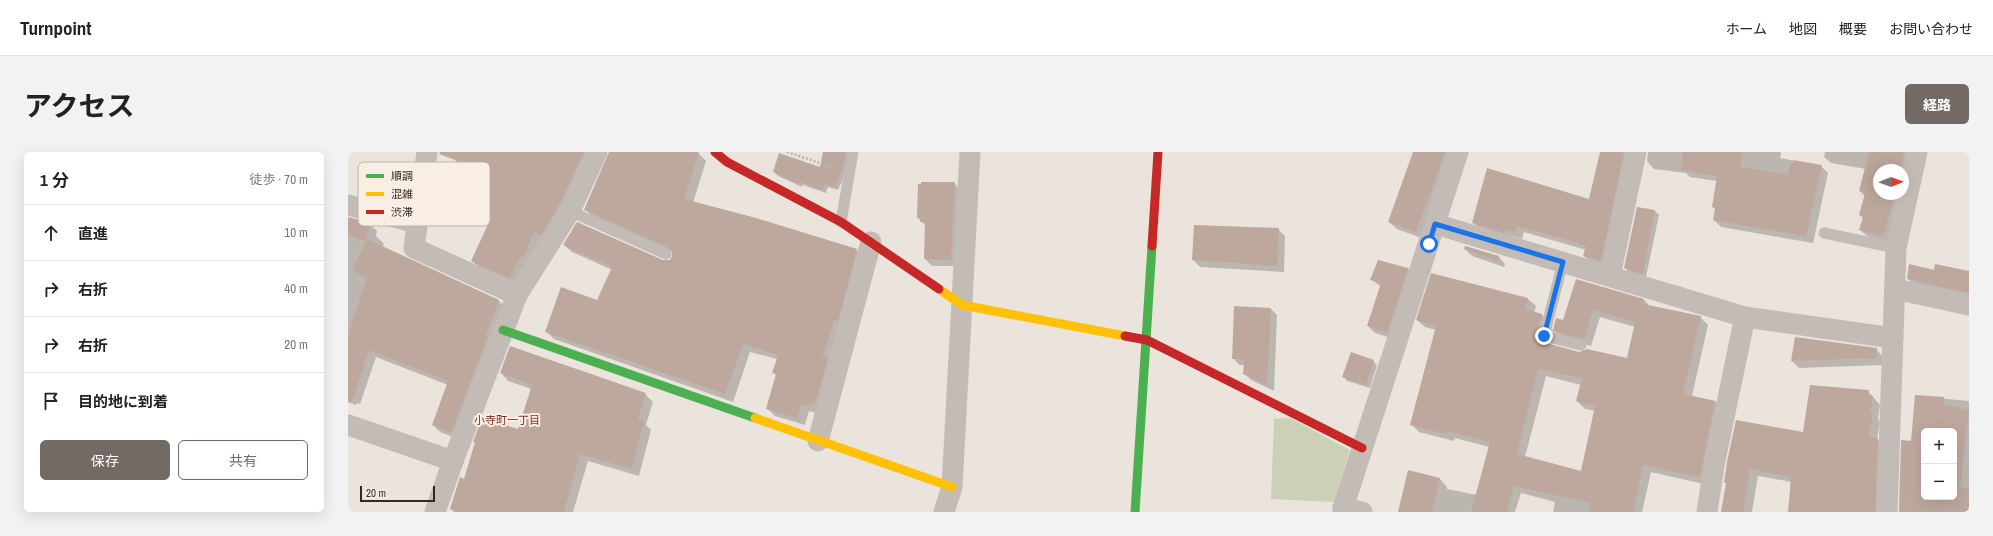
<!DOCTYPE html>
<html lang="ja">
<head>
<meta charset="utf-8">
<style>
  :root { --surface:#fff; --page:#f2f2f2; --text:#222; --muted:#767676; --line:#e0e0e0; --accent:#736a65 }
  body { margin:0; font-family:"Archivo Narrow","Noto Sans JP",sans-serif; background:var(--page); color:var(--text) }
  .controls { position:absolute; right:12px; bottom:12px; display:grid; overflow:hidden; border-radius:6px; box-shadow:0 4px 16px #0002 }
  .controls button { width:36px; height:36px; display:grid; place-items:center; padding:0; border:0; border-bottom:1px solid var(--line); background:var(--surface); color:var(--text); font:20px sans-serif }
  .compass { position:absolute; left:1525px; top:12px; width:36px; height:36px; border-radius:50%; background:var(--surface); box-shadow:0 4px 16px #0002; rotate:89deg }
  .scale { position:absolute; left:12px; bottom:10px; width:75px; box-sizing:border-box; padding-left:4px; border:2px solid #332925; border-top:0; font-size:11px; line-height:14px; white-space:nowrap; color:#332925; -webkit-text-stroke:3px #f8eee3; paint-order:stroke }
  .stop { position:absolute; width:12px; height:12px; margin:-9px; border:3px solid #1a73e8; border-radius:50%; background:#fff }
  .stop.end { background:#1a73e8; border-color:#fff; box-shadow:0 1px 4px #0008 }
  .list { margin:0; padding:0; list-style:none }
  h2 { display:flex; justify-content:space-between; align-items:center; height:52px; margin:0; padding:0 16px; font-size:17px }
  h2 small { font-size:13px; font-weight:400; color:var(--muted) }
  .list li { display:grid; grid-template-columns:26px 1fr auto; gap:12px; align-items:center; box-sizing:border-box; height:56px; padding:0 16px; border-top:1px solid var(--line) }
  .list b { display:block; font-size:15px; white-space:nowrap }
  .list em { font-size:13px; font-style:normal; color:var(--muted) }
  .actions { display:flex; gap:8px; padding:12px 16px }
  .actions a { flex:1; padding:9px 0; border:1px solid var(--accent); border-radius:6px; text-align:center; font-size:14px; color:var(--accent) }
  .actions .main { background:var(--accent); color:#fff }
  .icon { flex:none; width:22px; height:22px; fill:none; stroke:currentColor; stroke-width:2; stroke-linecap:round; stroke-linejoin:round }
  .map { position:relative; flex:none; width:1621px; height:360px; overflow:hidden; border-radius:6px }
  header { display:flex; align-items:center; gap:24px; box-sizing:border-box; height:56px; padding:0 20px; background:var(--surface); border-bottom:1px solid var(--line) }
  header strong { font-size:19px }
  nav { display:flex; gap:22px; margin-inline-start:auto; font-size:14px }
  .intro { display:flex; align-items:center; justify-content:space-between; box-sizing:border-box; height:96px; padding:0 24px }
  h1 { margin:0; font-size:28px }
  .button { padding:10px 18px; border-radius:6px; background:var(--accent); color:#fff; font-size:14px; font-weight:700 }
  main { display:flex; gap:24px; padding:0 24px }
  aside { flex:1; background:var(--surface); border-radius:6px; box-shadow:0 4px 16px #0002 }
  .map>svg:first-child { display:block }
  .green { fill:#cbd0b6 }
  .shadow { fill:#0003; fill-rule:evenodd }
  .building { fill:#bea89e; fill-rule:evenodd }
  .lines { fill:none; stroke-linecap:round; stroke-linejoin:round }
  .path { stroke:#bcb4af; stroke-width:2.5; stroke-dasharray:2 2; stroke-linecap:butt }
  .lane { stroke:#c3bcb6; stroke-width:11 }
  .street { stroke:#c3bcb6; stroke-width:21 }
  .fast { stroke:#4caf50; stroke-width:9 }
  .slow { stroke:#ffc107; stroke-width:9 }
  .jam { stroke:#c62828; stroke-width:9 }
  .route { stroke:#1a73e8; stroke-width:5 }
  .labels { text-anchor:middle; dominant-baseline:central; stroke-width:4; stroke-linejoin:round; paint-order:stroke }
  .neighbourhood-label { font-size:11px; fill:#81341f; stroke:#f8eee3 }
  .key { fill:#f8eee3; stroke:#bdb3aa; stroke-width:1 }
  .key-label { font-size:11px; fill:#332925 }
</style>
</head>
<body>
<header>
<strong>Turnpoint</strong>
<nav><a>ホーム</a><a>地図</a><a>概要</a><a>お問い合わせ</a></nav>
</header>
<div class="intro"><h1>アクセス</h1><a class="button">経路</a></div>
<main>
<aside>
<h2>1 分<small>徒歩 · 70 m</small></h2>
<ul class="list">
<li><svg class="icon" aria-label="ahead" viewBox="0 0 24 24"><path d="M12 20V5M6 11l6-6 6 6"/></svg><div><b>直進</b></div><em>10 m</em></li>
<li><svg class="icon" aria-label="right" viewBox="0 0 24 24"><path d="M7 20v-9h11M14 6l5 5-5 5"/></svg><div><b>右折</b></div><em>40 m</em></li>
<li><svg class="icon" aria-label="right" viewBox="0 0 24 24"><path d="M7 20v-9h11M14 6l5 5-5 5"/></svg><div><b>右折</b></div><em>20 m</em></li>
<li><svg class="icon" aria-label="arrive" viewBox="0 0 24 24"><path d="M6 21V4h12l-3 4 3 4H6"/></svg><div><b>目的地に到着</b></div></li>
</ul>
<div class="actions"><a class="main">保存</a><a>共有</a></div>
</aside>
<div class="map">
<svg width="1621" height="360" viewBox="0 0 1621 360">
  <rect width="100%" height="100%" fill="#eae4dd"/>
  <path class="green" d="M942 266 1002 298 986 350 923 347 926 267Z"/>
  <g class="shadow">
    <path d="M108 0H248L170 134 132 116 124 109 142 69 135 62 138 55 129 47 139 24 113 15 106 7Z"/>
    <path d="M262 0 350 1 358 9 345 51 508 98 516 105 469 261 461 259 457 273 427 264 420 257 429 224 426 221 429 207 402 200 385 250 206 187 198 179 250 150 264 118 224 100 216 93 315 109 323 108 326 101 245 65 237 57Z"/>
    <path d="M476 0H502L499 18 490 38 480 35 478 41 455 33 454 35 430 24 426 20 473 17Z"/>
    <path d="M1066 0H1103L1076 87 1049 77 1041 70Z"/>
    <path d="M1253 0H1286L1260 116 1244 111 1236 104 1238 98 1176 80 1174 87 1165 84V87L1132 77 1125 70 1241 48Z"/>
    <path d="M1300 0H1433L1432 6 1473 14 1480 21 1465 91 1373 75 1366 68 1368 57 1365 55 1369 29 1342 25 1338 21 1306 17 1299 9Z"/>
    <path d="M1477 0H1565L1555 18H1531V42H1554L1541 90 1519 84 1512 78 1516 67 1512 63 1517 44 1512 39 1518 17 1483 11 1476 5Z"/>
    <path d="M606 31 613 39 610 114H584L577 107 578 74 570 66Z"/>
    <path d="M1289 57 1307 59 1311 63 1298 125 1281 120 1277 116Z"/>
    <path d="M0 66 22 72 29 79 28 84 36 92 34 96 151 149 158 156 110 287 92 280 85 273 100 233 28 205 12 252 9 251 8 253 0 250Z"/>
    <path d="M930 77 937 84 936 120 852 115 845 108Z"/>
    <path d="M1117 97 1150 104 1157 112 1156 115 1124 104Z"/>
    <path d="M1060 116 1067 124 1046 187 1027 181 1020 174 1033 135 1023 127Z"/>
    <path d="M1587 119 1621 121V146L1567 134 1560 127Z"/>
    <path d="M1084 123 1180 147 1188 154 1186 161 1194 163 1202 171 1196 191 1231 201 1280 207 1287 175 1252 165 1243 194 1213 186 1206 179 1215 170 1229 128 1296 148 1302 154 1352 165 1360 173 1344 244 1367 249 1374 257 1360 333 1303 320 1294 360H1205L1207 350 1173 341 1167 360H1052L1061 319 1092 327 1099 335V337L1129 343 1141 295 1107 286 1106 289 1071 280 1063 272 1088 178 1077 175 1069 168ZM1198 224 1233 233 1229 249 1237 257 1247 259 1233 320 1177 305Z"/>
    <path d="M923 157 929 163 926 239 903 228 896 221V213H891L885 206Z"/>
    <path d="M1528 197 1535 205V213L1451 216 1444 209Z"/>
    <path d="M1025 209 1029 213 1022 236 999 229 996 225Z"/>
    <path d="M153 221 297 242 305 250 298 273 303 278 291 324 240 309 225 360H106L103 357 117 328 128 291 126 290 171 278 183 237 160 229Z"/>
    <path d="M1520 239 1532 253 1530 267 1532 270 1529 287 1537 294 1534 360H1441L1444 330 1410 324 1404 360H1374L1379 333 1377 330Z"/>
    <path d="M1568 244 1621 249V360H1552L1564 290ZM1576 279H1606V345H1576Z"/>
  </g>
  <g class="building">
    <path d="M92 0H236L211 53 193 83 186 80 175 106 172 105 162 127 123 109 143 66 134 62 138 52 128 47 140 20 91 2Z"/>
    <path d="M261 0H351L336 47 408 66 509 97 490 169 486 168 475 204 480 206 467 251 462 250 461 254 453 252 449 266 418 257 428 222 424 221 430 203 395 192 377 242 197 180 213 135 249 148 264 115 215 93 229 70 315 108H322L324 104V98L321 96 236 58Z"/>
    <path d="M475 0H498L495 14 487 35 477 32 475 38 452 30 451 32 425 20 431 1 472 15Z"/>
    <path d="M1065 0H1097L1068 80 1040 70Z"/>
    <path d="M1252 0H1276L1253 109 1235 104 1238 94 1223 89 1169 74 1167 80 1158 78 1157 81 1124 71 1139 16 1241 47Z"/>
    <path d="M1335 0H1395L1392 15 1440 23 1442 11H1445V8L1474 13 1458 84 1365 68 1367 56 1364 55 1369 24 1333 18Z"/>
    <path d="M1521 0H1556L1553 18H1531V42H1547L1535 84 1511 78 1515 65 1511 63 1517 41 1511 39Z"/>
    <path d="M573 30H607L603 108 576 107 577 70H572V67L569 66 570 32H573Z"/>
    <path d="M1289 55 1307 58 1295 122 1276 116Z"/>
    <path d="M0 65 23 71 17 89 0 83Z"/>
    <path d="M846 73 931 76 929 114 844 108Z"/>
    <path d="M19 87 151 148 138 183 140 184 103 281 84 273 100 229 21 198 4 250H0V183L19 126 4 118Z"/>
    <path d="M1117 94 1151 104 1149 109 1116 97Z"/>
    <path d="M1030 108 1060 116 1039 181 1019 174 1033 131 1022 128Z"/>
    <path d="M1561 112 1586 118 1587 112 1621 119V141L1559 127Z"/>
    <path d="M1083 121 1180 146 1177 157 1194 162 1189 182 1191 189 1231 200 1239 197 1279 206 1287 170 1245 158 1236 187 1205 179 1208 166 1215 168 1228 127 1296 147 1295 152 1353 164 1335 242 1367 249 1352 325 1295 313 1285 360H1241L1243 351 1166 334 1159 360H1123L1142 290 1099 279V282L1062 273 1088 174 1068 168ZM1190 217 1234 226 1228 249 1247 254 1233 319 1169 302Z"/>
    <path d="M886 154 923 156 919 233 895 222 896 207H884Z"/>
    <path d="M1447 185 1529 196 1528 206 1443 209Z"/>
    <path d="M162 194 298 241 290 267 296 269 284 317 232 302 216 360H112L102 357 112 325 116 327 127 290H125L134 266 170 277 184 233 152 221Z"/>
    <path d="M1003 200 1026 208 1018 233 994 225Z"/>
    <path d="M1462 233 1521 238 1520 244H1525L1522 261H1525L1521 285 1530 286 1527 360H1440L1443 325 1402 317 1395 360H1373L1378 331H1376L1379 310 1388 268 1455 280Z"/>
    <path d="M1567 243 1596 245 1595 252 1621 258 1612 336 1621 337V360H1551L1553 288 1563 289ZM1576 279H1606V345H1576Z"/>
    <path d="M1060 318 1092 326 1084 360H1050Z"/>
  </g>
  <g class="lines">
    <path class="path" d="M439 0 484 15"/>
    <g class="lane">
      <path d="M222 59 318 102"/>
      <path d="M493 70 505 0"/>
      <path d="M1476 81 1548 96"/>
      <path d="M1215 110 1196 184 1233 193"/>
    </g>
    <g class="street">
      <path d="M79 0 66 96 169 143"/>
      <path d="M0 53 69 71"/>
      <path d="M1087 72 1397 165 1545 186"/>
      <path d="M1262 124 1288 0"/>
      <path d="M1547 137 1621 153"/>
      <path d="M0 273 105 309"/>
      <path d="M470 289 523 90"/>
      <path d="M995 356 1014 360"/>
      <path d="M87 360 105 309 169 143 222 59 249 0"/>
      <path d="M596 360 604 335 622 0"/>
      <path d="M995 360V356L1110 0"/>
      <path d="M1359 360 1367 308 1397 165"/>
      <path d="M1539 360 1548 96 1569 0"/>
    </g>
    <g class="fast">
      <path d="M155 178 407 266"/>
      <path d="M787 360 804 94"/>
    </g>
    <g class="slow">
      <path d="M591 137 614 153 777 184"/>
      <path d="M407 266 604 335"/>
    </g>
    <g class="jam">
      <path d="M367 0 379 10 493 70 591 137"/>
      <path d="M804 94 810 0"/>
      <path d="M777 184 799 188 1014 296"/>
    </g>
  </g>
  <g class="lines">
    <path class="route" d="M1081 92 1087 72 1215 110 1196 184"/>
  </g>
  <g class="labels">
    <g class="neighbourhood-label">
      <text x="159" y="268">小寺町一丁目</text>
    </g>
  </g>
  <rect x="10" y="10" width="132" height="64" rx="6" class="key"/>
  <rect x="18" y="22" width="18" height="4" fill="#4caf50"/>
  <rect x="18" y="40" width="18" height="4" fill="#ffc107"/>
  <rect x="18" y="58" width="18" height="4" fill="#c62828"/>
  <g class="key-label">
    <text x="43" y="28">順調</text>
    <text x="43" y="46">混雑</text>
    <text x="43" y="64">渋滞</text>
  </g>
</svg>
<div class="controls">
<button>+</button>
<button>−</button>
</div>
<svg class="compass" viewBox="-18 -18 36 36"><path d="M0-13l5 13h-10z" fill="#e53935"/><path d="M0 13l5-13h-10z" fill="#767676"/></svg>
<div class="scale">20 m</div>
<div class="stop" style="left:1081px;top:92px"></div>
<div class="stop end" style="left:1196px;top:184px"></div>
</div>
</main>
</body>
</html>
